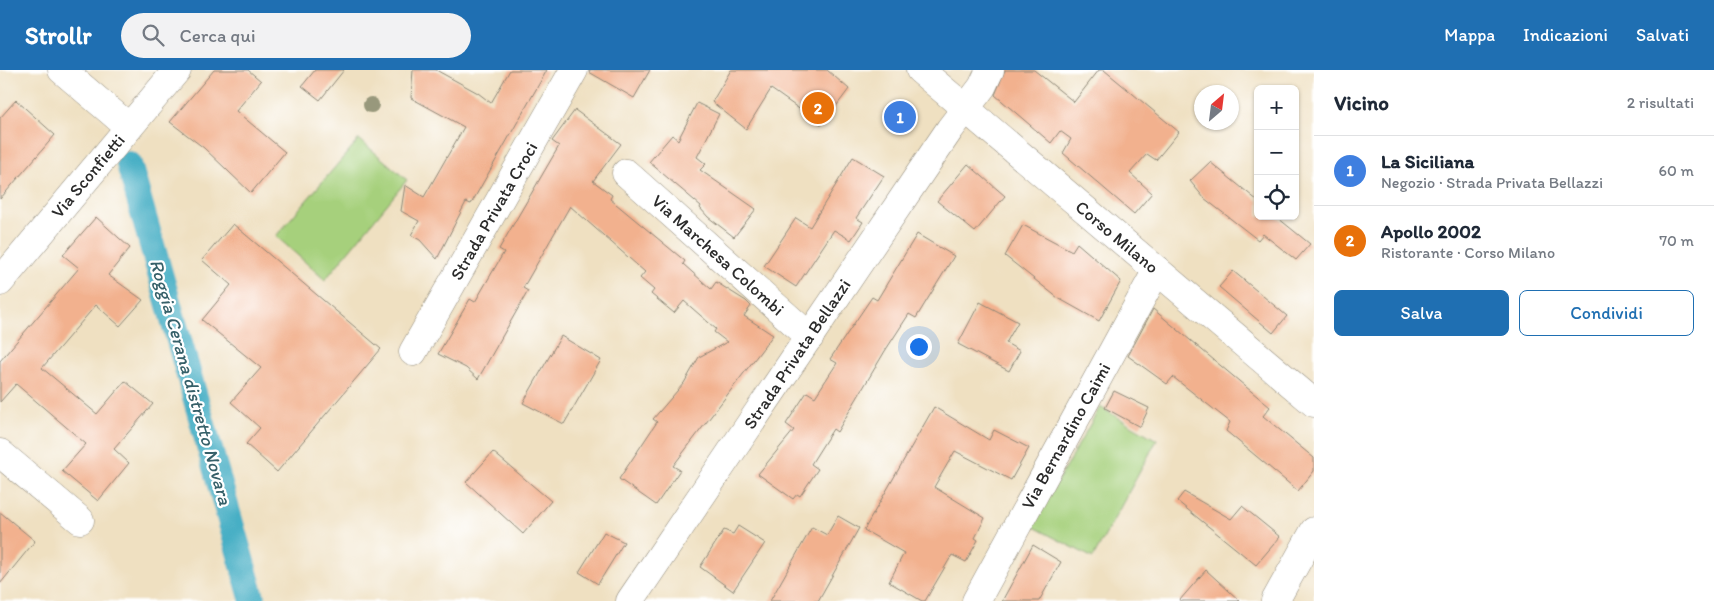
<!DOCTYPE html>
<html lang="it">
<head>
<meta charset="utf-8">
<style>
  :root { --surface:#fff; --page:#f2f2f3; --text:#1f2937; --muted:#747a83; --line:#e0e1e3; --accent:#1f6fb2 }
  body { margin:0; font-family:Itim,sans-serif; background:var(--page); color:var(--text) }
  .controls { position:absolute; right:15px; top:15px; display:grid; overflow:hidden; border-radius:8px; box-shadow:0 1px 4px #0004 }
  .controls button { width:45px; height:45px; display:grid; place-items:center; padding:0; border:0; border-bottom:1px solid var(--line); background:var(--surface); color:var(--text); font:25px sans-serif }
  .compass { position:absolute; left:1194px; top:15px; width:45px; height:45px; border-radius:50%; background:var(--surface); box-shadow:0 1px 4px #0004; rotate:28deg }
  .you { position:absolute; left:918px; top:276px; width:18px; height:18px; margin:-12px; border:4px solid #fff; border-radius:50%; background:#1a73e8; box-shadow:0 0 0 8px #1a73e833 }
  .badge { display:grid; place-items:center; width:32px; height:32px; border-radius:50%; background:var(--accent); color:#fff; font-size:16px; font-weight:700 }
  .pin { position:absolute; translate:-50% -50%; border:2px solid #fff; box-shadow:0 1px 5px #0006 }
  .list { margin:0; padding:0; list-style:none }
  h2 { display:flex; justify-content:space-between; align-items:center; height:65px; margin:0; padding:0 20px; font-size:21px }
  h2 small { font-size:16px; font-weight:400; color:var(--muted) }
  .list li { display:grid; grid-template-columns:32px 1fr auto; gap:15px; align-items:center; box-sizing:border-box; height:70px; padding:0 20px; border-top:1px solid var(--line) }
  .list b { display:block; font-size:19px; white-space:nowrap }
  .list p { margin:0; font-size:16px; white-space:nowrap; color:var(--muted) }
  .list em { font-size:16px; font-style:normal; color:var(--muted) }
  .actions { display:flex; gap:10px; padding:15px 20px }
  .actions a { flex:1; padding:11px 0; border:1px solid var(--accent); border-radius:8px; text-align:center; font-size:18px; color:var(--accent) }
  .actions .main { background:var(--accent); color:#fff }
  .icon { flex:none; width:28px; height:28px; fill:none; stroke:currentColor; stroke-width:2; stroke-linecap:round; stroke-linejoin:round }
  .map { position:relative; flex:none; width:1314px; height:531px; overflow:hidden }
  header { display:flex; align-items:center; gap:30px; box-sizing:border-box; height:70px; padding:0 25px; background:var(--accent); color:#fff }
  header strong { font-size:24px }
  nav { display:flex; gap:28px; margin-inline-start:auto; font-size:18px }
  .search { width:350px; height:45px; background:var(--page); display:flex; align-items:center; gap:12px; box-sizing:border-box; padding:0 18px; border-radius:28px; color:var(--muted); font-size:19px }
  main { display:flex }
  aside { flex:1; background:var(--surface) }
  .map>svg:first-child { display:block }
  .green { fill:#a6d07c; stroke:#687e54 }
  .lines { fill:none; stroke-linecap:round; stroke-linejoin:round }
  .canal { stroke:#46afc5; stroke-width:26 }
  .building { fill:#f2b18e }
  .minor-casing { stroke:#8d8676; stroke-width:29 }
  .major-casing { stroke:#8d8676; stroke-width:29 }
  .minor { stroke:#fff; stroke-width:28 }
  .major { stroke:#fff; stroke-width:28 }
  .tree { fill:#98987c }
  .labels { text-anchor:middle; dominant-baseline:central; stroke-width:4.5; stroke-linejoin:round; paint-order:stroke }
  .street-label { font-size:18px; fill:#2b2b2b; stroke:#fff }
  .water-label { font-size:19px; font-style:italic; fill:#366069; stroke:#fff }
</style>
</head>
<body>
<header>
<strong>Strollr</strong>
<div class="search"><svg class="icon" aria-label="search" viewBox="0 0 24 24"><circle cx="10" cy="10" r="6"/><path d="M15 15l6 6"/></svg>Cerca qui</div>
<nav><a>Mappa</a><a>Indicazioni</a><a>Salvati</a></nav>
</header>
<main>
<div class="map">
<svg width="1314" height="531" viewBox="0 0 1314 531">
  <rect width="100%" height="100%" fill="#fff"/>
  <filter id="ink" filterUnits="userSpaceOnUse"><feTurbulence type="fractalNoise" baseFrequency=".02" numOctaves="2"/><feDisplacementMap in="SourceGraphic" scale="10" xChannelSelector="R" yChannelSelector="G"/><feConvolveMatrix kernelMatrix="1 2 1 2 8 2 1 2 1" color-interpolation-filters="sRGB"/></filter>
  <filter id="wash" filterUnits="userSpaceOnUse"><feTurbulence type="fractalNoise" baseFrequency=".0096" numOctaves="4" result="noise"/><feDisplacementMap in="SourceGraphic" scale="20" xChannelSelector="R" yChannelSelector="G"/><feGaussianBlur stdDeviation="1.12" result="paint"/><feColorMatrix in="noise" values="0 0 0 0 0 0 0 0 0 0 0 0 0 0 0 0 0 1.4 0 .05"/><feComposite in="paint" operator="in"/></filter>
  <g filter="url(#wash)">
    <rect width="100%" height="100%" fill="#efe0c1"/>
    <g class="green">
      <path d="M359 69 407 110 325 210 276 166Z"/>
      <path d="M1100 337 1157 370 1093 488 1032 456Z"/>
    </g>
    <g class="lines">
      <path class="canal" d="M129 94 253 531"/>
    </g>
    <g id="blocks">
      <g class="building">
        <path d="M214 0H248L261 11 236 41 285 82 251 123 204 78 170 52Z"/>
        <path d="M315 0H344L320 30 302 16Z"/>
        <path d="M413 0H436L478 23 491 33 510 0H547L471 134 466 132 437 189 420 170 411 165 419 151 401 141 405 115 424 127 464 57 411 28Z"/>
        <path d="M590 0H650L634 28 589 2Z"/>
        <path d="M731 0H827L849 19 822 55 771 19 746 59 712 32Z"/>
        <path d="M1005 0H1034L1074 32 1099 0H1104L1179 62 1156 90 1147 84 1130 103 1152 123 1134 144 1063 83 1071 69 1060 61 1051 73 995 25Z"/>
        <path d="M16 30 55 65 0 129V48Z"/>
        <path d="M697 33 719 44 697 87 706 94 700 100 756 139 734 167 708 147 700 138 701 136 649 92 672 65 678 70Z"/>
        <path d="M575 40 621 74 593 111 612 125 610 129 685 191 683 194 711 219 716 212 746 231 751 236 744 246 773 265 673 396 680 400 656 435 619 409 657 352 653 349 684 313 699 287 727 272 714 262 716 259 684 231 674 243 651 224 654 220 640 208 645 202 570 136 523 218 528 221 478 309 466 298 438 284 470 229 475 232 504 182 499 179 559 76 552 71Z"/>
        <path d="M853 87 884 106 856 148 863 152 851 170 834 160 796 217 764 196 796 148 810 157Z"/>
        <path d="M1210 92 1258 131V146H1279L1278 148 1310 174 1296 190 1263 164 1258 170 1204 128 1190 111Z"/>
        <path d="M968 94 1005 126 975 162 937 131Z"/>
        <path d="M96 147 130 178 108 205 143 230 120 256 96 235 42 298 97 344 125 311 153 334 114 379 129 393 98 431 62 401 86 374 16 314 0 332V291L79 198 63 185Z"/>
        <path d="M233 154 381 279 277 402 246 374 260 358 231 332 261 298 202 250 231 215 202 190Z"/>
        <path d="M1023 155 1072 181 1077 173 1121 211 1099 251 1058 228 1005 186Z"/>
        <path d="M917 164 954 186 916 248 909 244 885 281 837 362 833 359 811 394 818 399 800 426 797 424 793 429 758 404 794 360 786 354 807 322 815 327 837 293 830 289 872 227 877 230Z"/>
        <path d="M1233 201 1287 246 1273 263 1219 217Z"/>
        <path d="M980 232 1018 252 1006 273 1020 281 1009 301 958 274Z"/>
        <path d="M1153 239 1270 337 1263 346 1314 388V401L1298 421 1226 361 1230 352 1173 307 1167 314 1128 286Z"/>
        <path d="M561 266 601 290 564 354 523 333Z"/>
        <path d="M1114 321 1149 338 1140 357 1105 338Z"/>
        <path d="M934 337 989 370 994 360 1029 378 1011 410 955 381 934 417 985 448 975 468 978 470 966 492 952 485 925 531H922L889 512 904 483 864 460Z"/>
        <path d="M493 382 551 431 523 464 466 412Z"/>
        <path d="M1184 422 1231 449 1242 436 1280 467 1256 495 1177 431Z"/>
        <path d="M0 442 35 471 0 514Z"/>
        <path d="M838 446 859 458 818 531H770L812 457 827 465Z"/>
        <path d="M738 456 765 473 733 521 700 497 724 460 733 464Z"/>
        <path d="M604 462 624 472 598 514 579 502Z"/>
        <path d="M1033 475 1061 492 1039 531H1002Z"/>
        <path d="M1206 500 1240 531H1179Z"/>
      </g>
    </g>
  </g>
  <g filter="url(#ink)">
    <use href="#blocks" fill-opacity="0" stroke="#8d8676" stroke-width="1"/>
    <g class="lines">
      <g class="minor-casing">
        <g id="minor">
          <path d="M62 0 129 57"/>
          <path d="M626 103 810 267"/>
          <path d="M0 212 177 0"/>
          <path d="M413 282 574 0"/>
          <path d="M0 383 80 450"/>
          <path d="M630 531 950 59 982 17 990 0"/>
          <path d="M976 531 1157 200"/>
          <path d="M1275 531 1314 461"/>
        </g>
      </g>
      <g class="major-casing">
        <path id="major" d="M920 0 1314 333"/>
      </g>
      <use href="#minor" class="minor"/>
      <use href="#major" class="major"/>
    </g>
    <circle class="tree" cx="371" cy="35" r="8"/>
  </g>
  <g class="labels">
    <g class="street-label">
      <text transform="translate(88 106) rotate(-50)">Via Sconfietti</text>
      <text transform="translate(494 141) rotate(-60)">Strada Privata Croci</text>
      <text transform="translate(1117 167) rotate(40)">Corso Milano</text>
      <text transform="translate(718 185) rotate(42)">Via Marchesa Colombi</text>
      <text transform="translate(797 284) rotate(-56)">Strada Privata Bellazzi</text>
      <text transform="translate(1066 366) rotate(-61)">Via Bernardino Caimi</text>
    </g>
    <g class="water-label">
      <text transform="translate(191 312) rotate(74)">Roggia Cerana distretto Novara</text>
    </g>
  </g>
</svg>
<div class="controls">
<button>+</button>
<button>−</button>
<button><svg class="icon" aria-label="locate" viewBox="0 0 24 24"><circle cx="12" cy="12" r="6"/><path d="M12 2v4M12 18v4M2 12h4M18 12h4"/></svg></button>
</div>
<svg class="compass" viewBox="-18 -18 36 36"><path d="M0-13l5 13h-10z" fill="#e53935"/><path d="M0 13l5-13h-10z" fill="#747a83"/></svg>
<div class="you"></div>
<div class="pin badge" style="left:900px;top:47px;background:#3f7fe0">1</div>
<div class="pin badge" style="left:818px;top:38px;background:#e8710a">2</div>
</div>
<aside>
<h2>Vicino<small>2 risultati</small></h2>
<ul class="list">
<li><span class="badge" style="background:#3f7fe0">1</span><div><b>La Siciliana</b><p>Negozio · Strada Privata Bellazzi</p></div><em>60 m</em></li>
<li><span class="badge" style="background:#e8710a">2</span><div><b>Apollo 2002</b><p>Ristorante · Corso Milano</p></div><em>70 m</em></li>
</ul>
<div class="actions"><a class="main">Salva</a><a>Condividi</a></div>
</aside>
</main>
</body>
</html>
